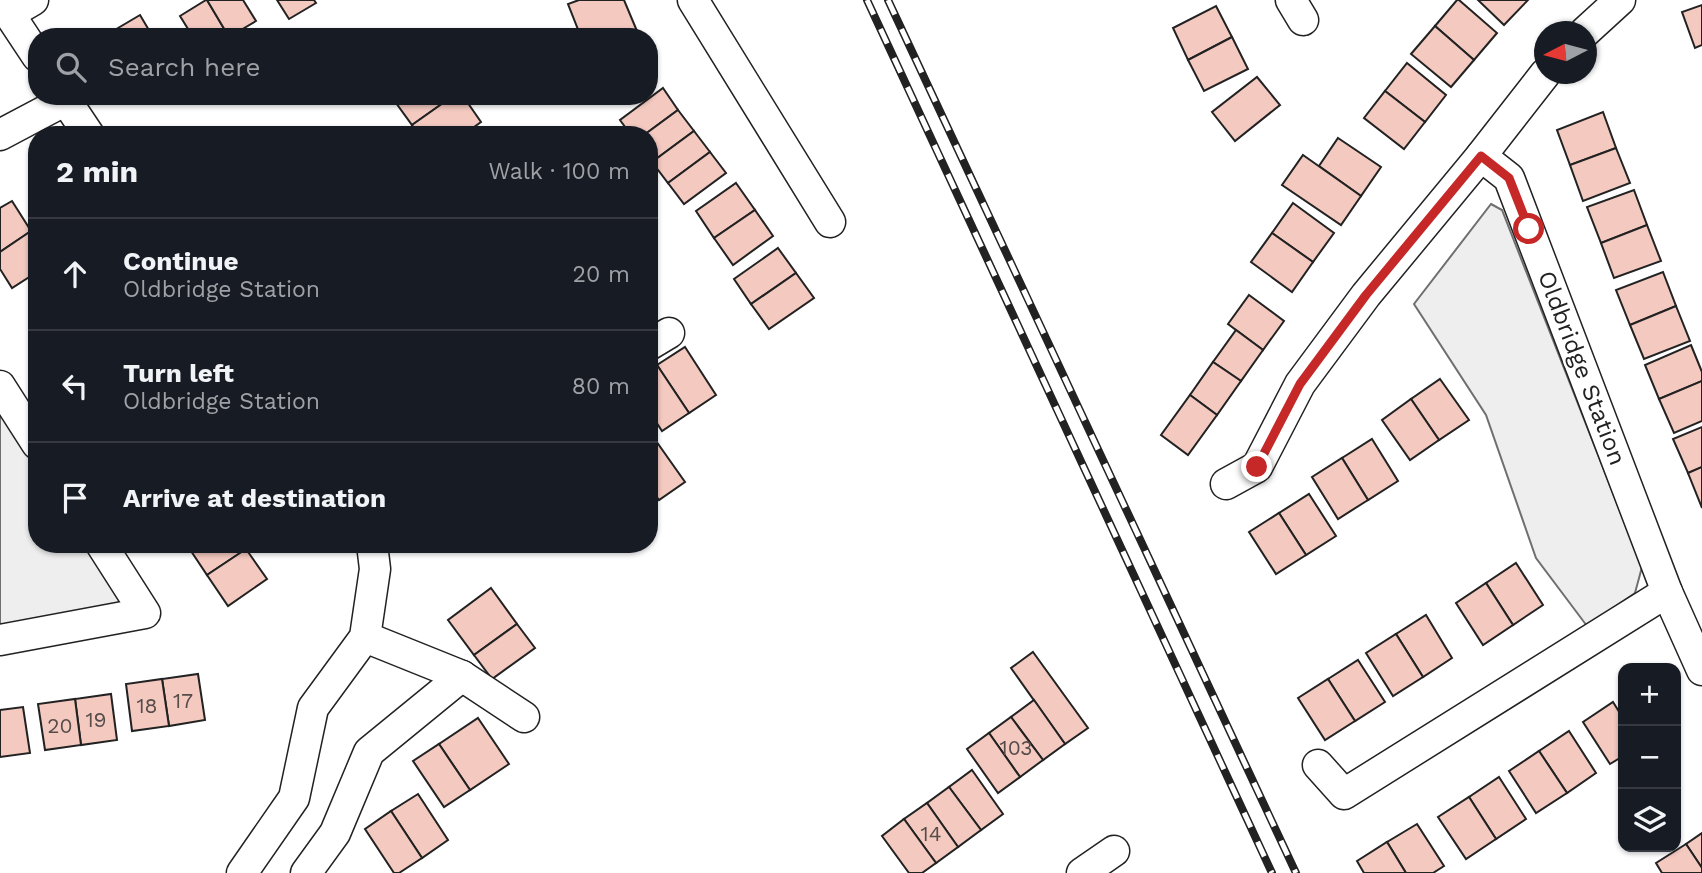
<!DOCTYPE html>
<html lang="en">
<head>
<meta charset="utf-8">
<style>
  :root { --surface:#171b24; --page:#242831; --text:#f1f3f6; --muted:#9ea1a6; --line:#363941 }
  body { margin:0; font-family:"Work Sans",sans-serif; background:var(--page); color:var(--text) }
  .controls { position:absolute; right:21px; bottom:21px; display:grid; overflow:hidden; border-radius:14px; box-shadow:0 2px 5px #0004 }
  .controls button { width:63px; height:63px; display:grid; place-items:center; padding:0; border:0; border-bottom:2px solid var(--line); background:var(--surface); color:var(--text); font:35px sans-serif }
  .compass { position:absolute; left:1534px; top:21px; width:63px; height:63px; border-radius:50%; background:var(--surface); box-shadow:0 2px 5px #0004; rotate:264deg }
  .stop { position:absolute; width:21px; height:21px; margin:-16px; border:5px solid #c62828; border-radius:50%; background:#fff }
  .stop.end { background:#c62828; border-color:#fff; box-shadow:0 2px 7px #0008 }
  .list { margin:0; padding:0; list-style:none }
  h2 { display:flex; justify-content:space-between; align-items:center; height:91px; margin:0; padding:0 28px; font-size:30px }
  h2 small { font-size:23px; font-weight:400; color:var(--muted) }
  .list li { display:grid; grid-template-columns:46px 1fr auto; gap:21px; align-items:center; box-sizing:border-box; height:112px; padding:0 28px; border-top:2px solid var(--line) }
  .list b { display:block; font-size:26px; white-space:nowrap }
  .list p { margin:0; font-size:23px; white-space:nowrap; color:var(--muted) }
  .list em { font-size:23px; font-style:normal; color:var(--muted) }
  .icon { flex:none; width:38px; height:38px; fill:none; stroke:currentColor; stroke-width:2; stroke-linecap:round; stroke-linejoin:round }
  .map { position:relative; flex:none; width:1702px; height:873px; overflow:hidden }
  .search { position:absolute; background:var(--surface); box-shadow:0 2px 5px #0004; left:28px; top:28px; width:630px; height:77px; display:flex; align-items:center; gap:18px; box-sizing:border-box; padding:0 24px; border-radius:28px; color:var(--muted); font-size:26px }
  .panel { position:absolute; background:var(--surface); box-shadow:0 2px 5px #0004; left:28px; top:126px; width:630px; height:427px; border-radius:28px }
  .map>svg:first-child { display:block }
  .green { fill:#eee; stroke:#6f6f6f; stroke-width:2 }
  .building { fill:#f3c9c0; stroke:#222; stroke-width:2 }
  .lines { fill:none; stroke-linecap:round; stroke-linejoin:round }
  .minor-casing { stroke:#222; stroke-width:33 }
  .minor { stroke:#fff; stroke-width:30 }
  .rail-casing { stroke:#222; stroke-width:8 }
  .rail { stroke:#fff; stroke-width:5; stroke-dasharray:16; stroke-linecap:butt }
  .route { stroke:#c62828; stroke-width:9 }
  .labels { text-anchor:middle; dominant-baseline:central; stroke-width:5; stroke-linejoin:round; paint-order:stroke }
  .number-label { font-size:21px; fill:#564c4a }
  .street-label { font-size:24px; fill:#222; stroke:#fff }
</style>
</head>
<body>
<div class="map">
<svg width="1702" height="873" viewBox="0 0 1702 873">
  <rect width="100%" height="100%" fill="#fff"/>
  <g class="green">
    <path d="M1491 204 1502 210 1642 567 1635 593 1587 626 1536 558 1486 415 1414 304Z"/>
    <path d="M0 390 37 452V544H92L136 609 0 632Z"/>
  </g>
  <g class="building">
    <path d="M206 0H207L229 37H193L180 16Z"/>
    <path d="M207 0H243L256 21 229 37Z"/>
    <path d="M277 0H314L316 3 289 19Z"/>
    <path d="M579 0H624L637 31 621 37H581L568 4Z"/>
    <path d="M1457 0H1459L1497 33 1474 60 1435 26Z"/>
    <path d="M1478 0H1528L1504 25Z"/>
    <path d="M1702 5V45L1695 48 1682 12Z"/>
    <path d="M1216 6 1232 37 1188 60 1173 28Z"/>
    <path d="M140 15 153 37H117L113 31Z"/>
    <path d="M1435 26 1474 60 1451 87 1411 54Z"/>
    <path d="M1232 37 1248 69 1204 91 1188 60Z"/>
    <path d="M1407 63 1446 95 1425 122 1385 91Z"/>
    <path d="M1257 77 1280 105 1235 141 1212 112Z"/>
    <path d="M663 88 678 110 644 135H631L620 120Z"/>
    <path d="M1385 91 1425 122 1404 149 1364 118Z"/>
    <path d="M391 96H453L412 125Z"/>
    <path d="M453 96H463L481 122 463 135H419L412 125Z"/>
    <path d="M678 110 694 131 652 162 649 158V135H644Z"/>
    <path d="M1603 112 1616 148 1570 165 1557 130Z"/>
    <path d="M694 131 710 152 668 183 652 162Z"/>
    <path d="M1338 138 1381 167 1361 196 1319 166Z"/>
    <path d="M1616 148 1630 183 1583 201 1570 165Z"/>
    <path d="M710 152 726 173 684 204 668 183Z"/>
    <path d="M1303 155 1361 196 1341 225 1282 185Z"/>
    <path d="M736 183 755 210 714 238 696 211Z"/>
    <path d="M1634 190 1647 225 1601 243 1587 207Z"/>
    <path d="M12 201 31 231 0 252V208Z"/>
    <path d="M1293 203 1334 233 1313 262 1272 233Z"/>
    <path d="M755 210 773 236 733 265 714 238Z"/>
    <path d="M1647 225 1661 261 1614 278 1601 243Z"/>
    <path d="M31 231 37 239V272L12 288 0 269V252Z"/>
    <path d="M1272 233 1313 262 1292 292 1251 262Z"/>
    <path d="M778 248 796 273 751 304 734 279Z"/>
    <path d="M1663 272 1676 306 1630 325 1616 290Z"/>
    <path d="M796 273 814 298 769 329 751 304Z"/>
    <path d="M1249 295 1284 321 1263 350 1228 324Z"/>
    <path d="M1676 306 1690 341 1644 359 1630 325Z"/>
    <path d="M1236 330 1263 350 1241 381 1213 362Z"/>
    <path d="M1691 345 1702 372V381L1659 399 1645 365Z"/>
    <path d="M685 347 716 395 689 413 657 365Z"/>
    <path d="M1213 362 1241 381 1217 415 1190 395Z"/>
    <path d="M657 365 689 413 662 431 649 411V371Z"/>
    <path d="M1440 379 1469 420 1439 440 1411 399Z"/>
    <path d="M1702 381V421L1674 433 1659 399Z"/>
    <path d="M1190 395 1217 415 1188 455 1161 435Z"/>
    <path d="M1411 399 1439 440 1410 460 1382 420Z"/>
    <path d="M1702 427V467L1688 473 1673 439Z"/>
    <path d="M649 431 685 482 659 500 649 486Z"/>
    <path d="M1372 439 1398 481 1368 500 1342 458Z"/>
    <path d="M1342 458 1368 500 1338 519 1312 477Z"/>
    <path d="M1702 467V508L1688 473Z"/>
    <path d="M1309 494 1336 536 1306 555 1279 513Z"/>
    <path d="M1279 513 1306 555 1276 574 1249 532Z"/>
    <path d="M243 544 246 549 207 575 187 545Z"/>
    <path d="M246 549 267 579 228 606 207 575Z"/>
    <path d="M1516 563 1543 605 1513 625 1486 583Z"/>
    <path d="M1486 583 1513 625 1483 645 1456 603Z"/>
    <path d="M491 588 517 624 474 655 448 620Z"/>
    <path d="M1426 615 1452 658 1423 677 1396 634Z"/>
    <path d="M517 624 535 648 492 679 474 655Z"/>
    <path d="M1396 634 1423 677 1393 696 1366 653Z"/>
    <path d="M1033 652 1088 728 1065 744 1011 668Z"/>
    <path d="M1358 660 1385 702 1355 721 1328 679Z"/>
    <path d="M198 674 205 720 169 726 162 679Z"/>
    <path d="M162 679 169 726 132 731 126 684Z"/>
    <path d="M1328 679 1355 721 1325 740 1298 698Z"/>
    <path d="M111 694 117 740 81 745 75 699Z"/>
    <path d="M75 699 81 745 45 750 38 704Z"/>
    <path d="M1034 700 1065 744 1043 760 1011 717Z"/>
    <path d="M1613 702 1623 718V756L1610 764 1583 722Z"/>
    <path d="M23 707 30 753 0 757V710Z"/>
    <path d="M1011 717 1043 760 1020 777 989 733Z"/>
    <path d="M478 718 509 764 470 790 439 744Z"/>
    <path d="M1569 731 1596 773 1567 793 1539 751Z"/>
    <path d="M989 733 1020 777 998 793 967 749Z"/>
    <path d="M439 744 470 790 444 807 413 761Z"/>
    <path d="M1539 751 1567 793 1536 813 1509 771Z"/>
    <path d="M972 770 1003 814 981 830 949 787Z"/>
    <path d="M1499 777 1526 819 1496 839 1469 797Z"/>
    <path d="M949 787 981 830 958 847 927 803Z"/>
    <path d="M418 794 448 840 422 858 391 811Z"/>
    <path d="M1469 797 1496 839 1466 859 1438 817Z"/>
    <path d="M927 803 958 847 936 863 904 819Z"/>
    <path d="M391 811 422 858 399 873H394L365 829Z"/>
    <path d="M904 819 936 863 922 873H909L882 836Z"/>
    <path d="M1417 824 1444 866 1433 873H1406L1387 842Z"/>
    <path d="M1702 833V868L1686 844Z"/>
    <path d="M1387 842 1406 873H1364L1357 861Z"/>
    <path d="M1686 844 1702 868V873H1662L1656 863Z"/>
  </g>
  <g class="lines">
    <g class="minor-casing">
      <g id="minor">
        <path d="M0 0 37 56"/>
        <path d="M693 0 830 222"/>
        <path d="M1291 0 1303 20"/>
        <path d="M9 14 33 0"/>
        <path d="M1585 32 1620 0"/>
        <path d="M63 96 89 135"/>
        <path d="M0 135 66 100"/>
        <path d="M1481 156 1509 178 1667 592 1702 670"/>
        <path d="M649 345 669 333"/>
        <path d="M0 386 37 444"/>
        <path d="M1226 484 1257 467 1300 384 1366 295 1481 156 1545 74"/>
        <path d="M365 637 462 676 524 717"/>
        <path d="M0 640 145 613 101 544"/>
        <path d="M1318 765 1344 794 1667 592"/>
        <path d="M242 873 294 798 313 708 365 637 375 569 372 544"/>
        <path d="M306 873 335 833 369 752 462 676"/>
        <path d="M1082 873 1114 851"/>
      </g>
    </g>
    <use href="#minor" class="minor"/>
    <g class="rail-casing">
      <g id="rail">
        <path d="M867 0 1272 873"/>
        <path d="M888 0 1296 873"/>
      </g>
    </g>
    <use href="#rail" class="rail"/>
  </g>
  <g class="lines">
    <path class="route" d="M1257 467 1300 384 1366 295 1481 156 1509 178 1529 229"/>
  </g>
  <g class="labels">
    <g class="number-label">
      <text x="183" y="700">17</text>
      <text x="147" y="705">18</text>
      <text x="96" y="719">19</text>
      <text x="60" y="725">20</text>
      <text x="1016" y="747">103</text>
      <text x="931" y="833">14</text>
    </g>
    <g class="street-label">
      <text transform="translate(1582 368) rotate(69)">Oldbridge Station</text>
    </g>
  </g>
</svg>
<div class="controls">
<button>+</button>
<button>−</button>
<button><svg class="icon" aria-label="layers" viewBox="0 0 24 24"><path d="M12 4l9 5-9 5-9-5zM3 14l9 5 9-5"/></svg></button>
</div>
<svg class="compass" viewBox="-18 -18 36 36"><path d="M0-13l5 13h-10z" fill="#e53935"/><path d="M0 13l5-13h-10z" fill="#9ea1a6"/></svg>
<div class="stop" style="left:1529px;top:229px"></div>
<div class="stop end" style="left:1257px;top:467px"></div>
<div class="search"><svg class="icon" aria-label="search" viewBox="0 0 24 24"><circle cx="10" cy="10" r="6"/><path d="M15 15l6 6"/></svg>Search here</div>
<section class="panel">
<h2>2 min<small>Walk · 100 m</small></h2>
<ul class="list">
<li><svg class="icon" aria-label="ahead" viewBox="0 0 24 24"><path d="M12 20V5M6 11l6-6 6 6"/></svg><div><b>Continue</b><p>Oldbridge Station</p></div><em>20 m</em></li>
<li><svg class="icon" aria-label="left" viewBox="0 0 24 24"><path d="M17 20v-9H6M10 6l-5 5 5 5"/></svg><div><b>Turn left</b><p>Oldbridge Station</p></div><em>80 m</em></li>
<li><svg class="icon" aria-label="arrive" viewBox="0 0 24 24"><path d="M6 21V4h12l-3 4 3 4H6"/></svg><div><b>Arrive at destination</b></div></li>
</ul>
</section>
</div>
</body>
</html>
